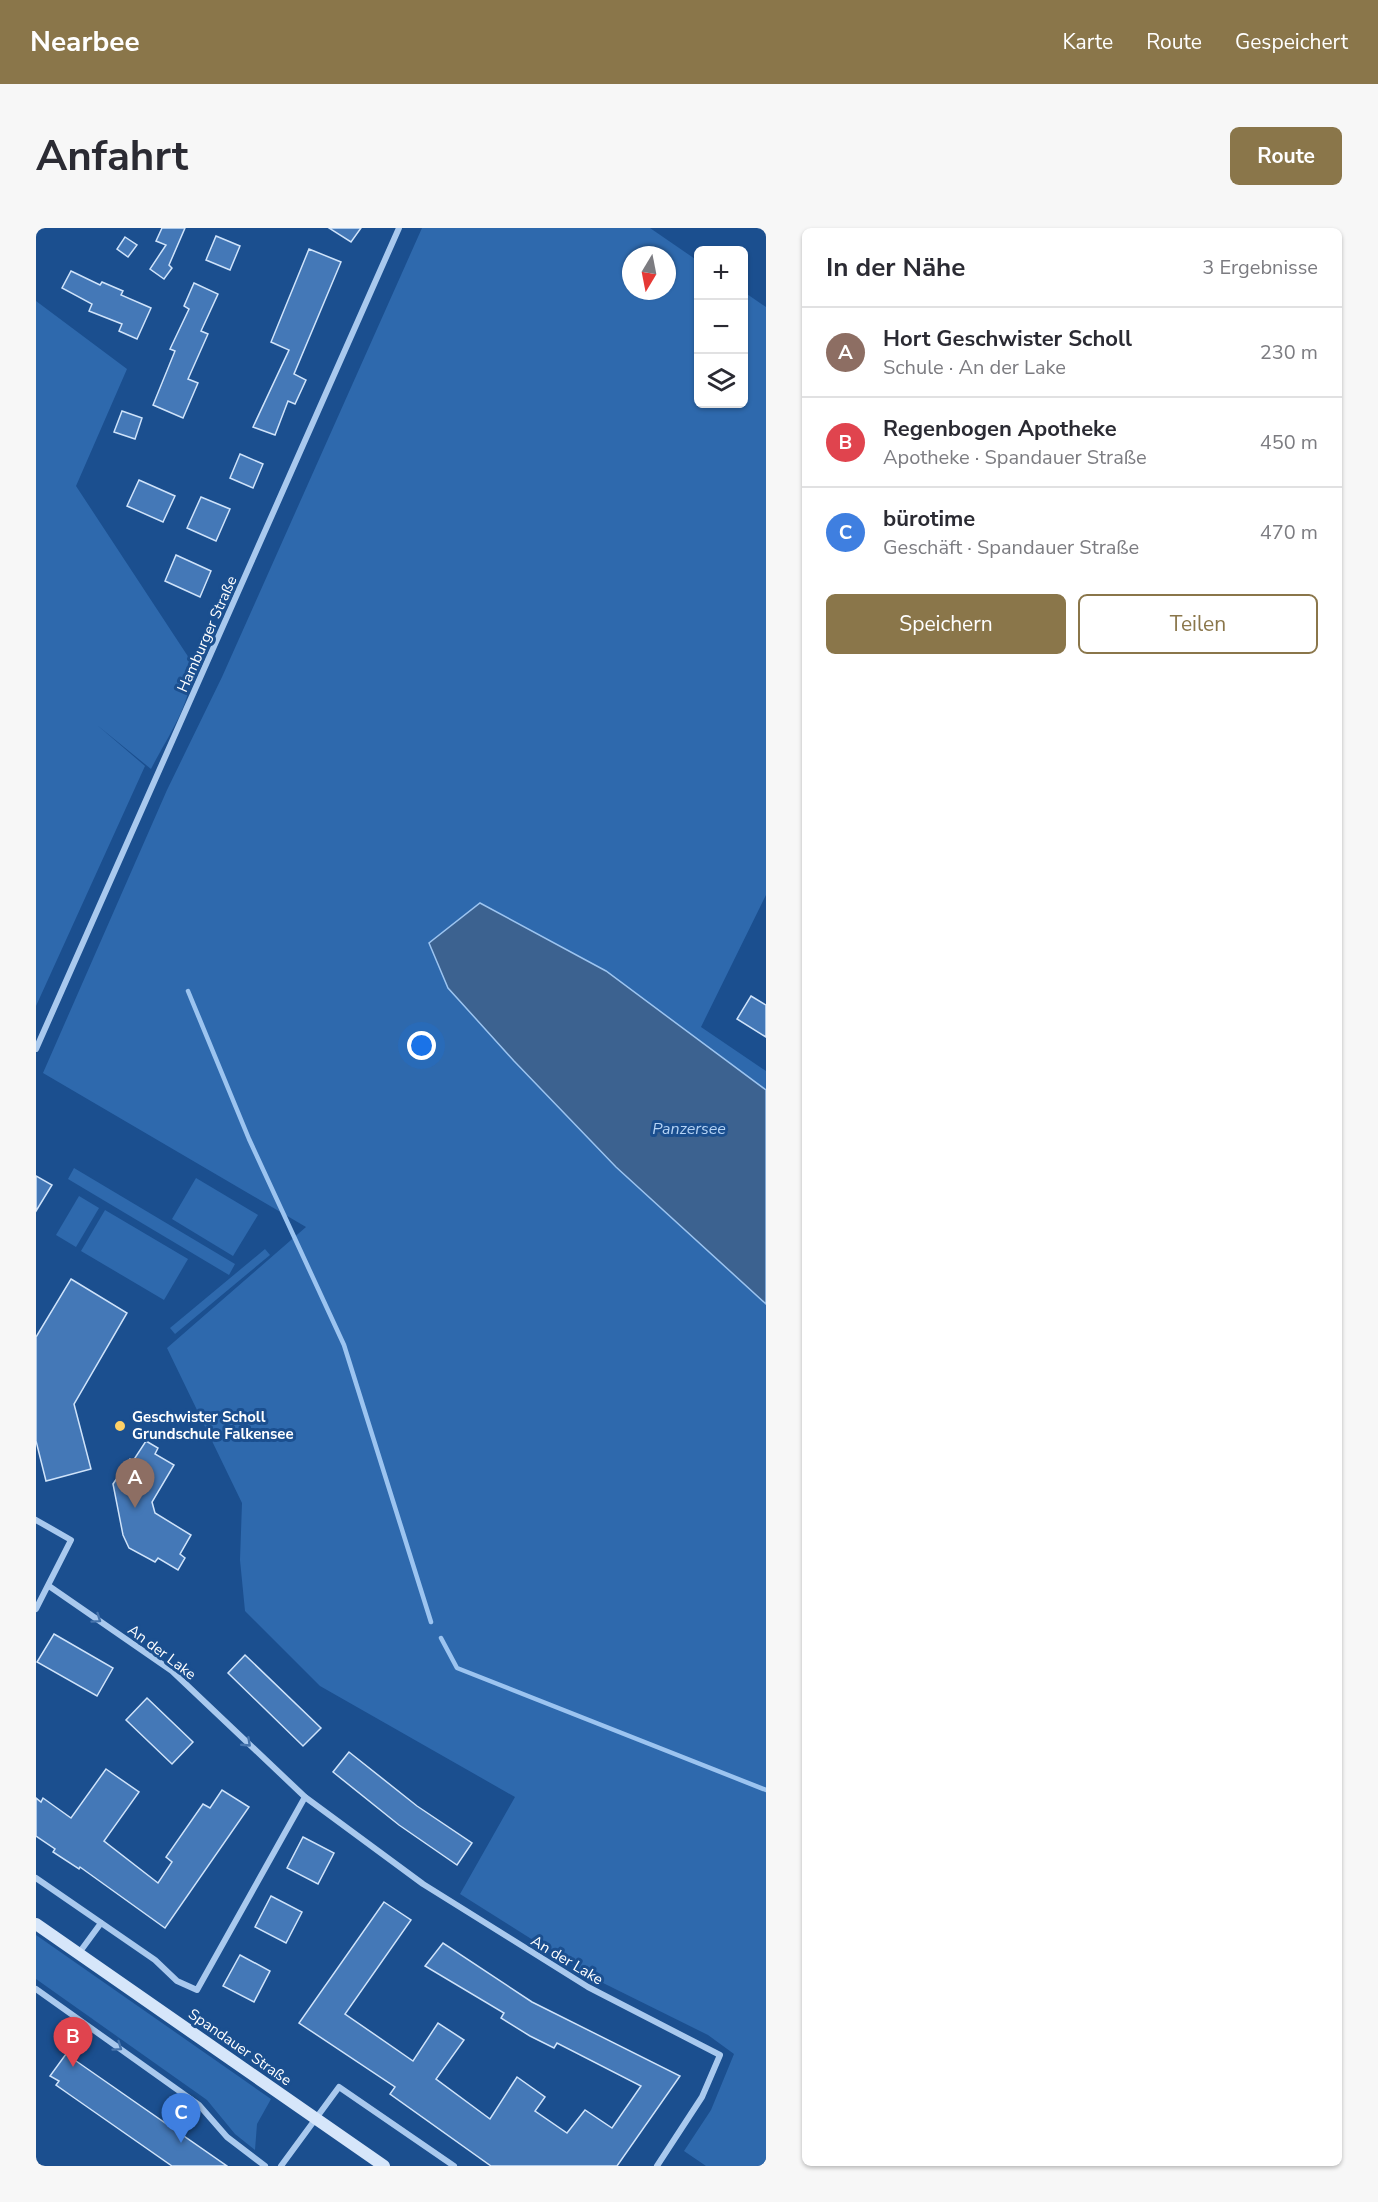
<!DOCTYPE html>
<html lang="de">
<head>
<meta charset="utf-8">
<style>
  :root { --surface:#fff; --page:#f7f7f7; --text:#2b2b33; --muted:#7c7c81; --line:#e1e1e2; --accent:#8a764a }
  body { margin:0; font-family:"Nunito Sans",sans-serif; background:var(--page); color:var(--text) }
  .controls { position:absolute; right:18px; top:18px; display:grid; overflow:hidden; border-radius:9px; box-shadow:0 2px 4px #0004 }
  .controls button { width:54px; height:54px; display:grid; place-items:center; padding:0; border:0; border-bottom:2px solid var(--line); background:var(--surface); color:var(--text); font:30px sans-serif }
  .compass { position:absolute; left:586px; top:18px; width:54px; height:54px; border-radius:50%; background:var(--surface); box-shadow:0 2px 4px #0004; rotate:190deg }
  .you { position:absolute; left:386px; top:818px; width:21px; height:21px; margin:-15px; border:4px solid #fff; border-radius:50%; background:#1a73e8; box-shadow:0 0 0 9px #1a73e833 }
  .badge { display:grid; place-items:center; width:39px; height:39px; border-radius:50%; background:var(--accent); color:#fff; font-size:20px; font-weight:700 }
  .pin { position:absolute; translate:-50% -50px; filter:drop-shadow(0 2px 3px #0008) }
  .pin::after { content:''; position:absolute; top:32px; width:21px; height:18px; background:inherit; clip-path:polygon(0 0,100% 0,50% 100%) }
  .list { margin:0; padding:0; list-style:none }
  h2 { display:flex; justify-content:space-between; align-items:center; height:78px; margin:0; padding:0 24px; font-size:26px }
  h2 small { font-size:20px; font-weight:400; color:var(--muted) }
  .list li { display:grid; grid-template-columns:39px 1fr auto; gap:18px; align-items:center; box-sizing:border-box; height:90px; padding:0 24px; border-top:2px solid var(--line) }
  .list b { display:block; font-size:22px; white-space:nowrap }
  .list p { margin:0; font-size:20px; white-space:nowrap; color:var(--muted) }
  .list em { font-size:20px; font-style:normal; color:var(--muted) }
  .actions { display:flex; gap:12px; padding:18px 24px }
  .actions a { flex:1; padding:14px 0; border:2px solid var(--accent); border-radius:9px; text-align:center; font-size:21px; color:var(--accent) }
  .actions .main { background:var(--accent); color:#fff }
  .icon { flex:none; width:33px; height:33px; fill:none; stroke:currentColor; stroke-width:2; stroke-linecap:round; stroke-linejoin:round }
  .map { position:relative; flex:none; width:730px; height:1938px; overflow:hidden; border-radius:9px }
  header { display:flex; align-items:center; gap:36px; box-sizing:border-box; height:84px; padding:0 30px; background:var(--accent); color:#fff }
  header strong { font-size:28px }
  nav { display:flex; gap:33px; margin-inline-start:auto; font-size:21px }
  .intro { display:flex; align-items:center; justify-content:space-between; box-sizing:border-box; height:144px; padding:0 36px }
  h1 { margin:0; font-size:42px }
  .button { padding:15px 27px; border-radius:9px; background:var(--accent); color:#fff; font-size:21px; font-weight:700 }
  main { display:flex; gap:36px; padding:0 36px }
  aside { flex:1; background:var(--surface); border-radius:9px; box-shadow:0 2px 4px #0004 }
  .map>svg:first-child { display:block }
  .green { fill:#2e69ad; fill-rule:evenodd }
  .water { fill:#3c6290; stroke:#9cc4f0; stroke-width:1.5 }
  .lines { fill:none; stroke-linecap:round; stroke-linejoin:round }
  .stream { stroke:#9cc4f0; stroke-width:4.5 }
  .building { fill:#4478b7; stroke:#cfe3fa; stroke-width:1.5 }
  .minor { stroke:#a9c9ee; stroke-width:6 }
  .secondary { stroke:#d6e6fa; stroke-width:12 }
  .oneway { stroke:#4674ac }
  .poi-dot { fill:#ffd166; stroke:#1b4f8f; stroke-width:2 }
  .labels { text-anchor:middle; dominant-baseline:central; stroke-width:6; stroke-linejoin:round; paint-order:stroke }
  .street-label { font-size:15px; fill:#fff; stroke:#1b4f8f }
  .poi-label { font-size:15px; font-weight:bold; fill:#fff; stroke:#1b4f8f; text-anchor:start }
  .water-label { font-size:16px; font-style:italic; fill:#b5d3f5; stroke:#1b4f8f }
</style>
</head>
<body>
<header>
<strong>Nearbee</strong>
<nav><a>Karte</a><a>Route</a><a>Gespeichert</a></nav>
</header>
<div class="intro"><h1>Anfahrt</h1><a class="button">Route</a></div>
<main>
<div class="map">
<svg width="730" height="1938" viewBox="0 0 730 1938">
  <rect width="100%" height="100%" fill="#1b4f8f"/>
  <g class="green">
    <path d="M386 0H614L662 33V176H708V64L730 79V667L665 799 730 843V862L570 743 412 760 580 939 730 1076V1938H670L648 1923 675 1882 698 1826 672 1807 557 1750 424 1666 479 1569 284 1458 209 1383 204 1332 206 1275 131 1120 270 999 7 845 131 562 186 449ZM595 27H631V63H595Z"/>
    <path d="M0 73 91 141 40 258 155 433C160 470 131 509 115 541L61 497 109 538 0 778Z"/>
    <path d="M38 940 199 1036 193 1047 32 951Z"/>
    <path d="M160 950 222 987 197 1028 136 991Z"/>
    <path d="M43 968 63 980 40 1019 20 1007Z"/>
    <path d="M69 982 152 1031 128 1072 45 1023Z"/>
    <path d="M229 1021 234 1027 139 1106 134 1100Z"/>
    <path d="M0 1707 235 1871 221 1896 219 1922 199 1906 171 1872 0 1751Z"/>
  </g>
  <path class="water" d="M444 675 570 743 730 862V1076L580 939 478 833 412 760 393 715Z"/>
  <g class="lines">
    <g class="stream">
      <path d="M152 763 213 911 308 1117 395 1394"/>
      <path d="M405 1410 421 1440 730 1562"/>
    </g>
  </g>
  <g class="building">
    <path d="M126 0H149L133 37 136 40 128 51 114 41 130 17 120 13Z"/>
    <path d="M293 0H325L315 14Z"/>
    <path d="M180 8 204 18 194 42 170 32Z"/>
    <path d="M89 9 101 17 92 29 81 21Z"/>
    <path d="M273 21 305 34 258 146 270 152 259 176 252 173 239 207 217 199 253 122 235 114Z"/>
    <path d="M35 43 64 57 66 54 87 63 85 67 115 80 101 111 83 103 86 96 53 83 56 76 26 60Z"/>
    <path d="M158 55 182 66 165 103 172 106 152 151 162 155 147 190 117 177 139 123 134 121 153 81 148 78Z"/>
    <path d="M86 183 106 190 99 211 78 204Z"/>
    <path d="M204 226 227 236 217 260 194 250Z"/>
    <path d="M103 252 139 268 127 294 91 278Z"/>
    <path d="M165 269 194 281 180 313 151 300Z"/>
    <path d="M140 327 175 343 164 369 129 353Z"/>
    <path d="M715 768 730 777V809L701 791Z"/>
    <path d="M0 948 16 957 0 983Z"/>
    <path d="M35 1051 91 1085 38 1176 55 1241 10 1253 0 1213V1109Z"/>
    <path d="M110 1213 122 1220 119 1226 138 1237 116 1274 119 1285 155 1307 144 1326 149 1330 142 1342 122 1330 119 1334 93 1320 87 1307 77 1256 94 1231 97 1233Z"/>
    <path d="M18 1406 77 1440 61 1468 1 1434Z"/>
    <path d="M209 1427 285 1500 267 1518 192 1445Z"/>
    <path d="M111 1470 157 1514 136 1536 90 1492Z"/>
    <path d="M313 1524 381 1578 436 1615 421 1637 363 1597 297 1544Z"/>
    <path d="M70 1541 103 1564 68 1613 122 1655 136 1634 130 1629 167 1576 174 1580 186 1562 213 1579 129 1700 44 1639 43 1641 17 1624 19 1621 0 1608V1570L5 1574 7 1570 35 1590Z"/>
    <path d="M267 1609 298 1625 282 1656 251 1640Z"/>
    <path d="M235 1668 266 1684 250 1715 219 1699Z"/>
    <path d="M348 1674 375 1692 309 1786 377 1833 402 1795 428 1812 400 1851 454 1891 481 1849 509 1869 499 1883 531 1905 549 1882 576 1900 605 1858 521 1815 518 1820 494 1808 465 1790 468 1785 389 1738 407 1715 496 1774 644 1848 581 1938H455L354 1866 359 1859 263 1795Z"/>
    <path d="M204 1727 234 1743 218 1774 187 1758Z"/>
    <path d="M30 1826 191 1938H136L37 1869 20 1857 23 1853 14 1848Z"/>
  </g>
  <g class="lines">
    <g class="minor">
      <path d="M0 821 363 0"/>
      <path d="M0 1292 35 1312 0 1381"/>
      <path d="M13 1358 136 1443 269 1569 387 1656 552 1759 684 1827 666 1869 621 1938"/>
      <path d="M0 1650 119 1732 141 1753 161 1762 269 1569"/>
      <path d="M43 1725 65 1695"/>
      <path d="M0 1761 163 1877 191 1909 229 1938"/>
      <path d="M245 1938 303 1859 418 1938"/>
    </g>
    <path class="secondary" d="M0 1696 348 1938"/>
  </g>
  <defs><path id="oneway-chevron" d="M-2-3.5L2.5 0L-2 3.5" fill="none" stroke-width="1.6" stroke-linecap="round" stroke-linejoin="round" transform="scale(1.5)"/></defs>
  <g class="oneway">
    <use href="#oneway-chevron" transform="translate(61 1391) rotate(35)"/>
    <use href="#oneway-chevron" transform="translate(211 1515) rotate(43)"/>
    <use href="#oneway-chevron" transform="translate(82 1819) rotate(35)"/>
  </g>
  <circle class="poi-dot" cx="84" cy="1198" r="6"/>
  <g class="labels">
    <g class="street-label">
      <text transform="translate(171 406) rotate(-66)">Hamburger Straße</text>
      <text transform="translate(126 1424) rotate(37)">An der Lake</text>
      <text transform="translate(531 1732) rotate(31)">An der Lake</text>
      <text transform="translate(204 1819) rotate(35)">Spandauer Straße</text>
    </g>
    <g class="poi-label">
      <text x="96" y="1189">Geschwister Scholl<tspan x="96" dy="17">Grundschule Falkensee</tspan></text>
    </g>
    <g class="water-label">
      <text x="653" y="901">Panzersee</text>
    </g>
  </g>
</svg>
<div class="controls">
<button>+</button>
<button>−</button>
<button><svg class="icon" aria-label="layers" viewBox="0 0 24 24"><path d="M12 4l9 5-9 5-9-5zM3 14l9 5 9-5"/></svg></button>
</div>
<svg class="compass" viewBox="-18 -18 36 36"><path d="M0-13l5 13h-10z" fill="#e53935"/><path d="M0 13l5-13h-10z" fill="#7c7c81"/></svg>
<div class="you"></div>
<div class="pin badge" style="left:99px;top:1280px;background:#8d6e63">A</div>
<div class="pin badge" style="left:37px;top:1839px;background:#e0444e">B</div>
<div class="pin badge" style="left:145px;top:1915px;background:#3f7fe0">C</div>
</div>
<aside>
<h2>In der Nähe<small>3 Ergebnisse</small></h2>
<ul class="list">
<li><span class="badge" style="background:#8d6e63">A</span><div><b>Hort Geschwister Scholl</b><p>Schule · An der Lake</p></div><em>230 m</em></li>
<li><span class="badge" style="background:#e0444e">B</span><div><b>Regenbogen Apotheke</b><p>Apotheke · Spandauer Straße</p></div><em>450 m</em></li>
<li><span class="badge" style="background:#3f7fe0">C</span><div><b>bürotime</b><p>Geschäft · Spandauer Straße</p></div><em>470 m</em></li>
</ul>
<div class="actions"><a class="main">Speichern</a><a>Teilen</a></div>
</aside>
</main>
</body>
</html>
